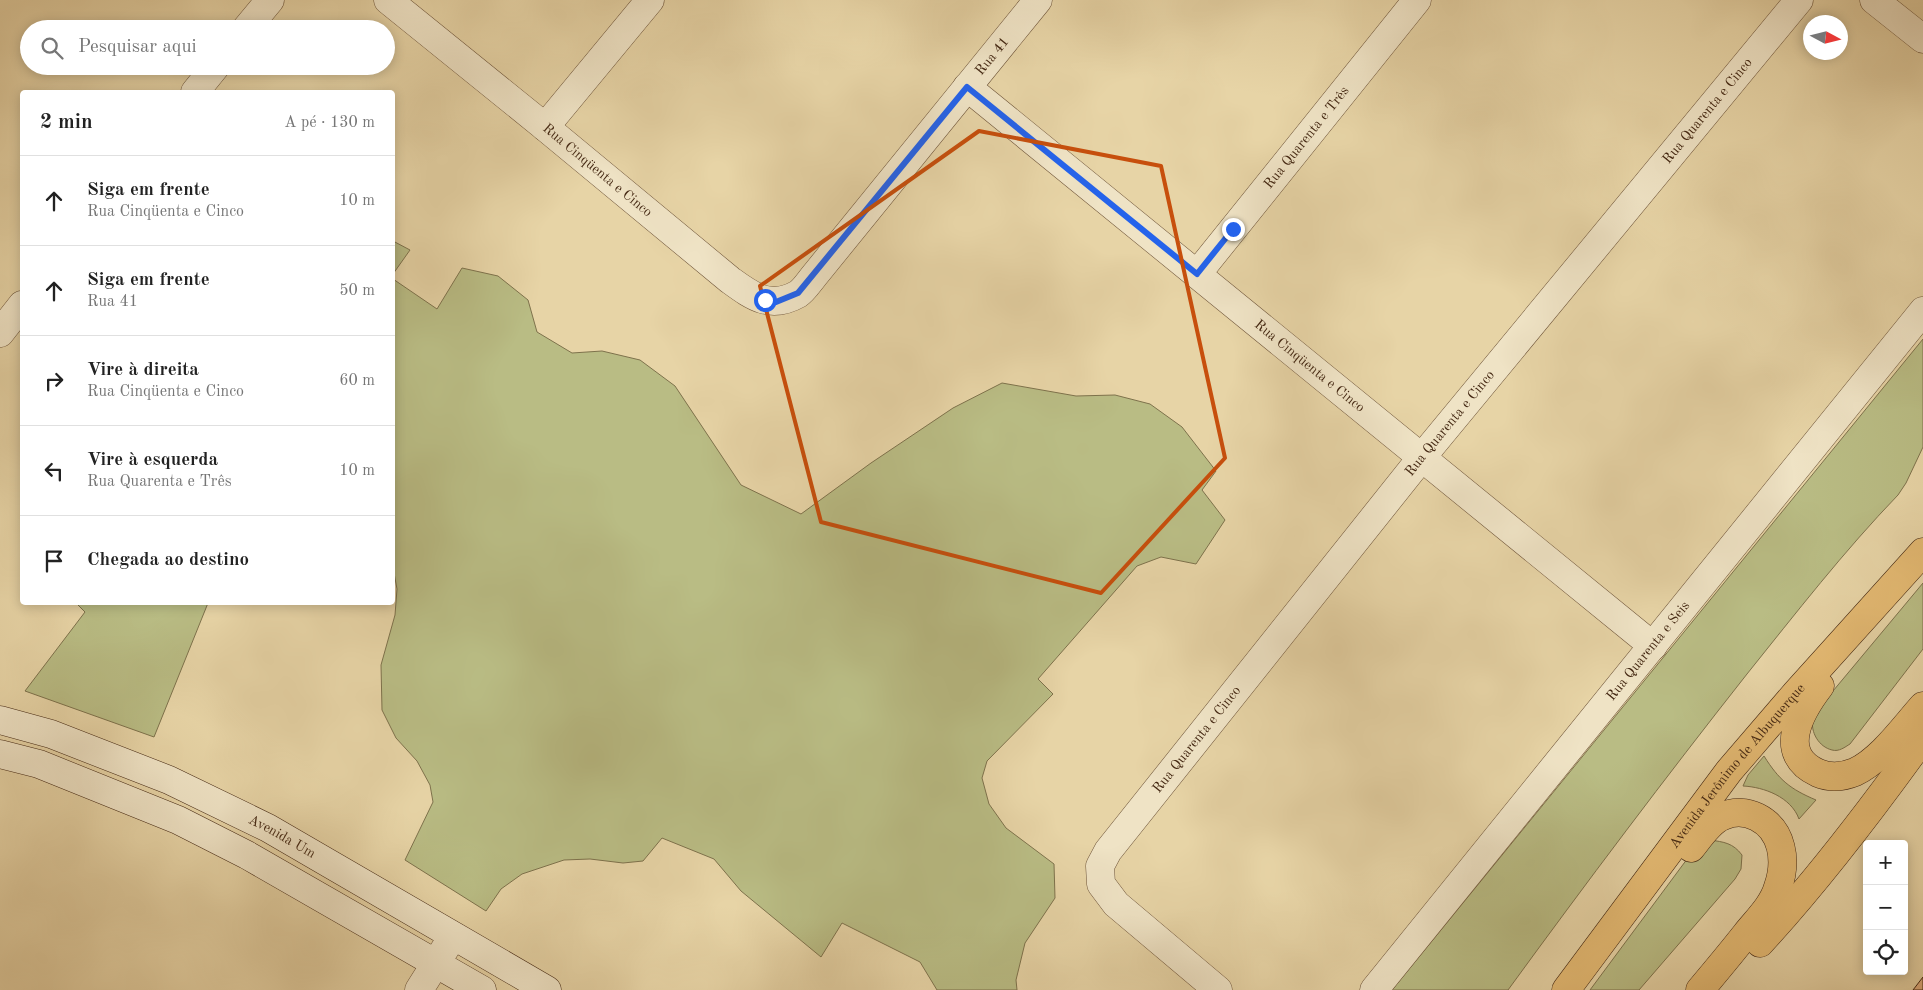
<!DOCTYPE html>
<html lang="pt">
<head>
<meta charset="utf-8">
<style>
  :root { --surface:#fff; --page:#f6f6f6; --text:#222; --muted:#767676; --line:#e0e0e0 }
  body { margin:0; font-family:"Old Standard TT",serif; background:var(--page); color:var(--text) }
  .controls { position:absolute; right:15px; bottom:15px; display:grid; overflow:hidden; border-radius:5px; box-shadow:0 2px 12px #0003 }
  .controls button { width:45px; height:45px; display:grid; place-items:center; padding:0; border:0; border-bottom:1px solid var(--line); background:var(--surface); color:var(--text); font:25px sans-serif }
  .compass { position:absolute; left:1803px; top:15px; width:45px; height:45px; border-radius:50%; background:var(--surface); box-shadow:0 2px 12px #0003; rotate:97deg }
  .stop { position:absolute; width:15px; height:15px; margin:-11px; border:4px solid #2563eb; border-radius:50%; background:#fff }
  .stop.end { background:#2563eb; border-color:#fff; box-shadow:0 1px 5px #0008 }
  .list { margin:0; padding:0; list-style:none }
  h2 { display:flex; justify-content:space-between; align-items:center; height:65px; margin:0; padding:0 20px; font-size:21px }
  h2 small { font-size:16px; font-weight:400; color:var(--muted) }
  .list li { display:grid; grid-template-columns:32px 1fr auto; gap:15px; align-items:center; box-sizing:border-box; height:90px; padding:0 20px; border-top:1px solid var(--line) }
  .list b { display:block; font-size:19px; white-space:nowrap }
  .list p { margin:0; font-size:16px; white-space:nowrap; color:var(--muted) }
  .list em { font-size:16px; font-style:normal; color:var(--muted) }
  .icon { flex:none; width:28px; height:28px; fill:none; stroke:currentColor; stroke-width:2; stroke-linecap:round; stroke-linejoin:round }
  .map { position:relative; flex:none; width:1923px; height:990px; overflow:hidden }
  .search { position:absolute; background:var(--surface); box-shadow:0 2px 12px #0003; left:20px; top:20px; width:375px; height:55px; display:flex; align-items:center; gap:12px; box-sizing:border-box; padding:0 18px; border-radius:28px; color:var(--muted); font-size:19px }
  .panel { position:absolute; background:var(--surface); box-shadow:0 2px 12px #0003; left:20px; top:90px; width:375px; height:515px; border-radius:5px }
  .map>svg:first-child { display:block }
  .green { fill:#b9bc84; stroke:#7e724c }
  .building { fill:#e0ae80; stroke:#442813 }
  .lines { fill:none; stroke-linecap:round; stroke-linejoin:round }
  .minor-casing { stroke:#6d5338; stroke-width:29 }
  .tertiary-casing { stroke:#6d5338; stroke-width:29 }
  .secondary-casing { stroke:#442813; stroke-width:29 }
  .primary-casing { stroke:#442813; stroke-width:29 }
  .minor { stroke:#efe3c5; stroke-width:28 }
  .tertiary { stroke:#efe3c5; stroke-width:28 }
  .secondary { stroke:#efe3c5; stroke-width:28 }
  .primary { stroke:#e4ba73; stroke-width:28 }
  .route { stroke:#2563eb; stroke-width:6 }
  .marked { fill:none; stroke:#c74f0d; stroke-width:4; stroke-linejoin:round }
  .labels { text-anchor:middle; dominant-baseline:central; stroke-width:4; stroke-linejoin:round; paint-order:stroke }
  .street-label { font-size:14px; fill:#442813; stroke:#efe3c5 }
</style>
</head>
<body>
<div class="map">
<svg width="1923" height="990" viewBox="0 0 1923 990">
  <rect width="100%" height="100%" fill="#e7d4a6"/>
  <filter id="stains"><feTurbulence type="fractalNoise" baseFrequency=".004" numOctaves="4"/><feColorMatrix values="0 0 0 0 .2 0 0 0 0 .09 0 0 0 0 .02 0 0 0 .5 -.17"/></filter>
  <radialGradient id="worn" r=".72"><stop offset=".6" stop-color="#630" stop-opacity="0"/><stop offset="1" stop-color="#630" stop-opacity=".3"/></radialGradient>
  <g class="green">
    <path d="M393 241 410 250 393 274Z"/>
    <path d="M462 268 498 276 528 300 537 332 572 353 602 351 640 360 675 386 741 485 801 514 871 463 953 408 1002 383 1076 396 1115 395 1150 404 1182 427 1216 471 1202 490 1225 520 1196 564 1161 557 1137 566 1038 679 1053 694 987 761 982 778 989 804 1006 828 1054 864 1055 898 1025 943 1016 980 1017 990H937L920 962 842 923 821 957 741 891 714 859 662 838 643 861 623 863 590 859 564 860 522 874 501 889 486 911 405 860 433 802 430 785 417 761 396 738 382 710 381 665 395 615 397 589 392 562 393 279 437 309Z"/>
    <path d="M1923 339V447L1906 483 1898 495C1844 551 1796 613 1747 674 1665 778 1586 883 1508 990H1392Z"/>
    <path d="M1923 583V649L1850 744C1845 747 1839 752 1832 750 1819 747 1810 732 1813 719 1815 714 1820 708 1823 703Z"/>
    <path d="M76 603H208L154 737 25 691 85 612Z"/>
    <path d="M1764 756C1779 780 1790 789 1816 800L1799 819C1791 797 1764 787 1743 786L1748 775Z"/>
    <path d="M1710 840C1724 842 1733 843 1742 855L1741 869 1735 879 1639 990H1590L1696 847Z"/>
  </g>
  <path class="building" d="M1923 977V990H1913Z"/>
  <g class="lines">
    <g class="minor-casing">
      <g id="minor">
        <path id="s1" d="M388 0 545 127 730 280C752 296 770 310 798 294 804 290 809 282 814 276L1038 0"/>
        <path d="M246 29 270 0"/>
        <path id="s2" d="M967 87 1653 646"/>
        <path d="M195 92 216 66"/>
        <path d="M545 127 650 0"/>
        <path id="s3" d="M1197 274 1417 0"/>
        <path d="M0 333 22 305"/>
        <path d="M419 990 453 936"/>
        <path id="s4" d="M1218 990 1116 904 1101 884 1100 866 1108 851 1422 457 1799 0"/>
        <path id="s5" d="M1374 990 1923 311"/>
      </g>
    </g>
    <g class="tertiary-casing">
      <path id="tertiary" d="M1874 0 1923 39"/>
    </g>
    <g class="secondary-casing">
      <g id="secondary">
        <path id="s6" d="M0 720 51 734 169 780 268 828 547 990"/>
        <path d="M0 754 39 764 178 820 247 855 482 990"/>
      </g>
    </g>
    <g class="primary-casing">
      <g id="primary">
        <path d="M1820 686C1800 712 1776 754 1818 773 1830 778 1843 777 1855 772 1881 760 1904 727 1923 706"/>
        <path d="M1691 848C1700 837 1710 821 1723 816 1734 811 1747 812 1757 817 1783 830 1787 861 1778 887 1773 905 1758 919 1746 934 1731 953 1716 971 1700 990"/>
        <path d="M1760 943C1819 879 1872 809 1923 738"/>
        <path id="s7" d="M1566 990 1729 771 1796 693 1923 552"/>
      </g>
    </g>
    <use href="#minor" class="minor"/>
    <use href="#tertiary" class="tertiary"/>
    <use href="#secondary" class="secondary"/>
    <use href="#primary" class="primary"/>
  </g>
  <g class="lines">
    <path class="route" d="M765 300 776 302 798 293 967 87 1197 274 1233 229"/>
  </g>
  <path class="marked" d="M979 131 1161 166 1225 458 1101 593 821 522 760 286Z"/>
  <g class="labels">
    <g class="street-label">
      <text stroke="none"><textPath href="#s1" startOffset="824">Rua 41</textPath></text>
      <text stroke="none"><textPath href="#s4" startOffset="1146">Rua Quarenta e Cinco</textPath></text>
      <text stroke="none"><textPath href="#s3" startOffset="175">Rua Quarenta e Três</textPath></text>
      <text stroke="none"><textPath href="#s1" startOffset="270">Rua Cinqüenta e Cinco</textPath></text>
      <text stroke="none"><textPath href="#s2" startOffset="442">Rua Cinqüenta e Cinco</textPath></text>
      <text stroke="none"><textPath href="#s4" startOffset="741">Rua Quarenta e Cinco</textPath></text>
      <text stroke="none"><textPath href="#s5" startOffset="436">Rua Quarenta e Seis</textPath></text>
      <text stroke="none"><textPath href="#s4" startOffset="336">Rua Quarenta e Cinco</textPath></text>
      <text stroke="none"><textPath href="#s7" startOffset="282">Avenida Jerônimo de Albuquerque</textPath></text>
      <text stroke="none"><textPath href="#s6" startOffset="306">Avenida Um</textPath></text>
    </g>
  </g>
  <rect width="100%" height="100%" filter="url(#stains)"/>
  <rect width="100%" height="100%" fill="url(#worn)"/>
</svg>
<div class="controls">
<button>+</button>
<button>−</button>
<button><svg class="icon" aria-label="locate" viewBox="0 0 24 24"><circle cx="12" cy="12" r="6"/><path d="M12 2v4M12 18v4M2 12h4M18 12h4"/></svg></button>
</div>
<svg class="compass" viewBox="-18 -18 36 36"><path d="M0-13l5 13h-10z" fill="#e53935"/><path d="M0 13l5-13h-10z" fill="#767676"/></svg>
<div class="stop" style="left:765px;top:300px"></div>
<div class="stop end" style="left:1233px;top:229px"></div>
<div class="search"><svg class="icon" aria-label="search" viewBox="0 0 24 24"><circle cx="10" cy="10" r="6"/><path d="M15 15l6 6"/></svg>Pesquisar aqui</div>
<section class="panel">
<h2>2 min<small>A pé · 130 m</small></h2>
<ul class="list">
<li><svg class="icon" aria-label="ahead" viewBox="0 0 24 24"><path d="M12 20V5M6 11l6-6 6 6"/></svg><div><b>Siga em frente</b><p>Rua Cinqüenta e Cinco</p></div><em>10 m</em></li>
<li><svg class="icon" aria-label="ahead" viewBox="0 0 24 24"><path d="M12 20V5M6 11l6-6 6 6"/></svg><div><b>Siga em frente</b><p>Rua 41</p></div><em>50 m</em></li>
<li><svg class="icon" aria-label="right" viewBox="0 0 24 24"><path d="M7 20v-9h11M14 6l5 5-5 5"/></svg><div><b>Vire à direita</b><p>Rua Cinqüenta e Cinco</p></div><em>60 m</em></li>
<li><svg class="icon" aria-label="left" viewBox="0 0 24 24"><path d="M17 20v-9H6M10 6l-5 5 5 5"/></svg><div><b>Vire à esquerda</b><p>Rua Quarenta e Três</p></div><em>10 m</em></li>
<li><svg class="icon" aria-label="arrive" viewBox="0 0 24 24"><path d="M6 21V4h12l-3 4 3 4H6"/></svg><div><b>Chegada ao destino</b></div></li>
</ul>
</section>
</div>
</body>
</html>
